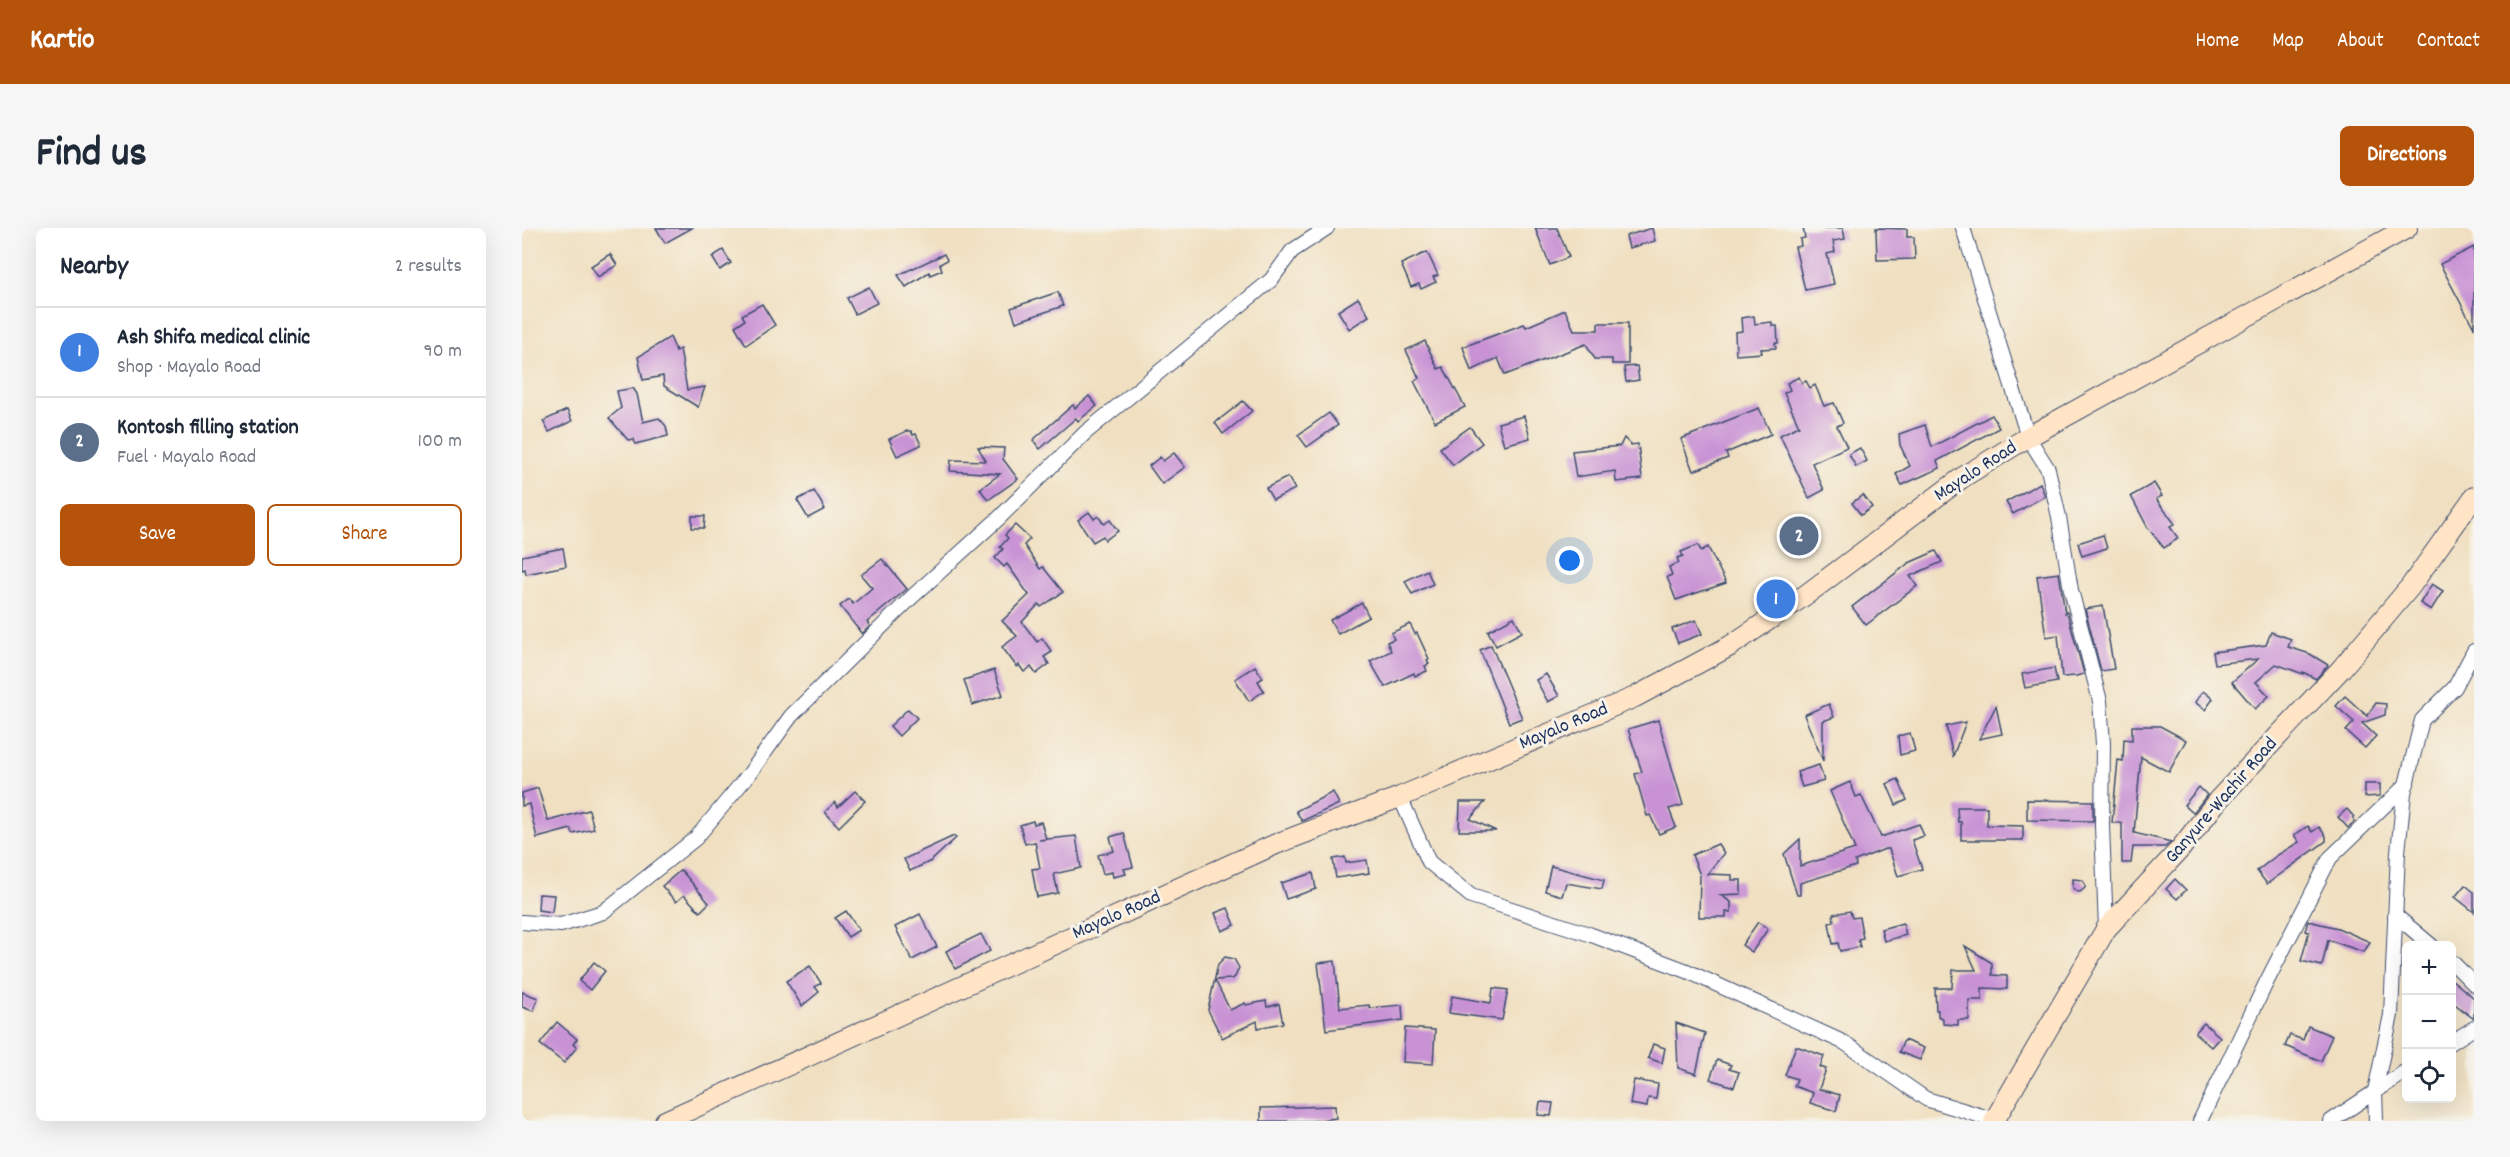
<!DOCTYPE html>
<html lang="en">
<head>
<meta charset="utf-8">
<style>
  :root { --surface:#fff; --page:#f6f6f7; --text:#1f2937; --muted:#747a83; --line:#e0e1e3; --accent:#b45309 }
  body { margin:0; font-family:Dekko,sans-serif; background:var(--page); color:var(--text) }
  .controls { position:absolute; right:18px; bottom:18px; display:grid; overflow:hidden; border-radius:9px; box-shadow:0 6px 24px #0002 }
  .controls button { width:54px; height:54px; display:grid; place-items:center; padding:0; border:0; border-bottom:2px solid var(--line); background:var(--surface); color:var(--text); font:30px sans-serif }
  .you { position:absolute; left:1048px; top:333px; width:21px; height:21px; margin:-15px; border:4px solid #fff; border-radius:50%; background:#1a73e8; box-shadow:0 0 0 9px #1a73e833 }
  .badge { display:grid; place-items:center; width:39px; height:39px; border-radius:50%; background:var(--accent); color:#fff; font-size:20px; font-weight:700 }
  .pin { position:absolute; translate:-50% -50%; border:3px solid #fff; box-shadow:0 2px 6px #0006 }
  .list { margin:0; padding:0; list-style:none }
  h2 { display:flex; justify-content:space-between; align-items:center; height:78px; margin:0; padding:0 24px; font-size:26px }
  h2 small { font-size:20px; font-weight:400; color:var(--muted) }
  .list li { display:grid; grid-template-columns:39px 1fr auto; gap:18px; align-items:center; box-sizing:border-box; height:90px; padding:0 24px; border-top:2px solid var(--line) }
  .list b { display:block; font-size:22px; white-space:nowrap }
  .list p { margin:0; font-size:20px; white-space:nowrap; color:var(--muted) }
  .list em { font-size:20px; font-style:normal; color:var(--muted) }
  .actions { display:flex; gap:12px; padding:18px 24px }
  .actions a { flex:1; padding:14px 0; border:2px solid var(--accent); border-radius:9px; text-align:center; font-size:21px; color:var(--accent) }
  .actions .main { background:var(--accent); color:#fff }
  .icon { flex:none; width:33px; height:33px; fill:none; stroke:currentColor; stroke-width:2; stroke-linecap:round; stroke-linejoin:round }
  .map { position:relative; flex:none; width:1952px; height:893px; overflow:hidden; border-radius:9px }
  header { display:flex; align-items:center; gap:36px; box-sizing:border-box; height:84px; padding:0 30px; background:var(--accent); color:#fff }
  header strong { font-size:28px }
  nav { display:flex; gap:33px; margin-inline-start:auto; font-size:21px }
  .intro { display:flex; align-items:center; justify-content:space-between; box-sizing:border-box; height:144px; padding:0 36px }
  h1 { margin:0; font-size:42px }
  .button { padding:15px 27px; border-radius:9px; background:var(--accent); color:#fff; font-size:21px; font-weight:700 }
  main { display:flex; gap:36px; padding:0 36px }
  aside { flex:1; background:var(--surface); border-radius:9px; box-shadow:0 6px 24px #0002 }
  .map>svg:first-child { display:block }
  .building { fill:#c892d4 }
  .lines { fill:none; stroke-linecap:round; stroke-linejoin:round }
  .street-casing { stroke:#3b4a6d; stroke-width:16 }
  .secondary-casing { stroke:#3b4a6d; stroke-width:22 }
  .street { stroke:#fff; stroke-width:14 }
  .secondary { stroke:#ffe4c6; stroke-width:20 }
  .labels { text-anchor:middle; dominant-baseline:central; stroke-width:6; stroke-linejoin:round; paint-order:stroke }
  .street-label { font-size:20px; fill:#1b2f5e; stroke:#f7f3e8 }
</style>
</head>
<body>
<header>
<strong>Kartio</strong>
<nav><a>Home</a><a>Map</a><a>About</a><a>Contact</a></nav>
</header>
<div class="intro"><h1>Find us</h1><a class="button">Directions</a></div>
<main>
<aside>
<h2>Nearby<small>2 results</small></h2>
<ul class="list">
<li><span class="badge" style="background:#3f7fe0">1</span><div><b>Ash Shifa medical clinic</b><p>Shop · Mayalo Road</p></div><em>90 m</em></li>
<li><span class="badge" style="background:#5c6f8a">2</span><div><b>Kontosh filling station</b><p>Fuel · Mayalo Road</p></div><em>100 m</em></li>
</ul>
<div class="actions"><a class="main">Save</a><a>Share</a></div>
</aside>
<div class="map">
<svg width="1952" height="893" viewBox="0 0 1952 893">
  <rect width="100%" height="100%" fill="#f7f3e8"/>
  <filter id="ink" filterUnits="userSpaceOnUse"><feTurbulence type="fractalNoise" baseFrequency=".0167" numOctaves="2"/><feDisplacementMap in="SourceGraphic" scale="12" xChannelSelector="R" yChannelSelector="G"/><feConvolveMatrix kernelMatrix="1 2 1 2 8 2 1 2 1" color-interpolation-filters="sRGB"/></filter>
  <filter id="wash" filterUnits="userSpaceOnUse"><feTurbulence type="fractalNoise" baseFrequency=".008" numOctaves="4" result="noise"/><feDisplacementMap in="SourceGraphic" scale="24" xChannelSelector="R" yChannelSelector="G"/><feGaussianBlur stdDeviation="1.35" result="paint"/><feColorMatrix in="noise" values="0 0 0 0 0 0 0 0 0 0 0 0 0 0 0 0 0 1.4 0 .05"/><feComposite in="paint" operator="in"/></filter>
  <g filter="url(#wash)">
    <rect width="100%" height="100%" fill="#f0e0c1"/>
    <g id="blocks">
      <g class="building">
        <path d="M134 0H170L143 15Z"/>
        <path d="M1013 0H1035L1047 29 1028 37Z"/>
        <path d="M1130 0 1133 13 1107 20 1104 8Z"/>
        <path d="M1281 0H1321L1323 11 1311 13 1313 24 1305 26 1312 56 1283 62 1273 19 1279 18 1278 11 1283 10Z"/>
        <path d="M1354 0 1385 1V9H1392L1393 31 1355 32Z"/>
        <path d="M1952 19V100L1918 36Z"/>
        <path d="M201 22 209 35 198 42 190 29Z"/>
        <path d="M905 24 916 47 911 49 914 54 899 61 897 56 889 59 879 36Z"/>
        <path d="M88 26 95 37 76 49 69 38Z"/>
        <path d="M422 26 425 32 418 36 420 42 408 47 407 44 384 59 376 47Z"/>
        <path d="M347 59 355 75 333 86 325 70Z"/>
        <path d="M536 64 541 78 494 94 489 80Z"/>
        <path d="M836 70 847 88 827 101 816 83Z"/>
        <path d="M240 76 253 97 224 117 213 98 223 92 220 87Z"/>
        <path d="M1043 82 1052 102H1076V95H1106V136H1090V131H1073L1064 116 983 147 976 130 949 143 941 119 1002 96 1004 99Z"/>
        <path d="M1232 88 1233 96 1250 94V98H1255L1256 115H1253L1254 120 1239 121 1240 125 1214 127 1213 104 1220 103 1219 90Z"/>
        <path d="M148 109 154 123 158 121 165 162 183 159 176 179 142 158 141 148 121 152 116 129Z"/>
        <path d="M903 113 916 141 921 139 943 179 913 194 892 153 897 150 884 122Z"/>
        <path d="M1115 138 1117 152 1104 154 1102 139Z"/>
        <path d="M1277 149 1280 155 1284 153 1288 160 1293 157 1302 178 1312 175 1321 195 1315 198 1325 219 1290 235 1302 262 1287 270 1258 207 1277 198 1262 165 1268 162 1265 155Z"/>
        <path d="M111 160 115 166 121 194 137 190 144 198 146 208 113 216 112 211 106 212 87 190 99 180 95 163Z"/>
        <path d="M567 168 575 178 556 193 554 190 518 221 511 212 551 177 553 180Z"/>
        <path d="M721 173 730 183 701 206 693 195Z"/>
        <path d="M1237 180 1249 206 1204 225 1206 230 1171 243 1159 211Z"/>
        <path d="M45 182 50 193 27 204 21 193Z"/>
        <path d="M807 185 816 197 785 219 776 207Z"/>
        <path d="M1470 187 1477 200 1415 233 1418 240 1380 257 1374 246 1388 238 1378 217 1377 206 1403 197 1410 219Z"/>
        <path d="M1002 188 1008 210 982 217 976 195Z"/>
        <path d="M948 199 960 215 931 237 918 220Z"/>
        <path d="M385 203H389L391 207 394 206 399 217 375 228 367 211Z"/>
        <path d="M1102 210 1109 217 1116 216 1120 251 1094 254 1093 243 1054 249 1050 223 1098 218Z"/>
        <path d="M456 219 482 220 481 231 496 251 466 272 458 261 478 246 428 243 429 232 464 233Z"/>
        <path d="M1338 220 1345 233 1334 239 1327 226Z"/>
        <path d="M652 225 663 239 640 256 627 238 638 229 641 233Z"/>
        <path d="M766 249 773 261 751 272 744 260Z"/>
        <path d="M1518 255 1523 268 1491 286 1484 274Z"/>
        <path d="M1632 255 1640 268 1634 271 1653 296 1648 299 1656 310 1642 320 1626 300 1609 268Z"/>
        <path d="M292 263 303 281 286 290 275 272Z"/>
        <path d="M1341 267 1350 279 1339 287 1330 275Z"/>
        <path d="M567 284 572 291 576 288 582 296 588 292 596 303 583 312 581 308 571 314 556 292Z"/>
        <path d="M170 288H183L182 300H170Z"/>
        <path d="M493 297 508 311 502 317 518 341 521 339 541 364 519 379 517 376 500 394 515 414 520 410 530 424 522 429 527 436 514 446 509 439 502 444 497 437 495 439 480 419 495 408 480 393 507 367 485 336 482 339 473 330 481 321 478 319 486 310 483 307Z"/>
        <path d="M1581 307 1585 320 1560 328 1556 315Z"/>
        <path d="M1176 317 1179 323 1186 319 1204 355 1154 372 1145 349 1150 347 1147 339 1157 335 1155 330 1161 328 1159 324Z"/>
        <path d="M41 320 44 338 4 346 3 341 0 342V328Z"/>
        <path d="M1414 323 1420 334 1388 348 1395 358 1344 397 1330 379 1387 335Z"/>
        <path d="M360 331 385 361 345 394 348 398 340 406 318 378 327 371 331 376 350 360 339 347Z"/>
        <path d="M905 342 911 356 890 366 883 353Z"/>
        <path d="M1537 345 1543 385 1545 384 1562 446 1554 448 1540 449 1536 407 1524 409 1515 348Z"/>
        <path d="M1910 356 1921 363 1909 382 1898 375Z"/>
        <path d="M840 375 847 389 816 406 808 392Z"/>
        <path d="M1581 378 1592 441 1579 443 1563 381Z"/>
        <path d="M992 389 1000 404 974 418 966 403Z"/>
        <path d="M1174 392 1180 406 1156 415 1150 401Z"/>
        <path d="M888 396 893 406 895 405 907 431 905 432 907 436 903 438 905 443 893 448 892 445 863 459 848 433 869 423 865 414 872 411 869 405Z"/>
        <path d="M1749 404 1769 411 1766 419 1788 426 1806 437 1794 451 1781 444V446L1754 436 1734 454 1747 468 1733 481 1710 454 1736 431 1693 436 1691 424 1744 417Z"/>
        <path d="M969 417 1000 490 987 495 958 422Z"/>
        <path d="M733 438 741 450 736 453 742 463 727 473 713 451Z"/>
        <path d="M1532 440 1535 454 1503 460 1500 446Z"/>
        <path d="M472 442 481 467 450 477 442 452Z"/>
        <path d="M1024 446 1037 468 1026 474 1014 452Z"/>
        <path d="M1681 463 1691 471 1683 482 1673 474Z"/>
        <path d="M1823 468 1845 488 1854 475 1864 476 1863 487 1840 495 1854 508 1843 520 1824 503 1832 494 1814 478Z"/>
        <path d="M1307 476 1312 489 1301 493V533L1282 487Z"/>
        <path d="M1474 478 1480 506 1457 511Z"/>
        <path d="M386 481 395 490 377 508 368 498Z"/>
        <path d="M1136 492 1161 577 1147 581 1154 599 1137 606 1128 587 1125 588 1113 546 1120 544 1106 501Z"/>
        <path d="M1444 494 1431 528 1424 498Z"/>
        <path d="M1610 498H1638L1664 512 1647 544 1619 529 1612 605 1649 614 1643 619H1611L1609 635H1600V595H1590L1596 532 1601 533 1602 511 1610 512Z"/>
        <path d="M1388 505 1393 523 1378 527 1376 508Z"/>
        <path d="M1297 537 1302 553 1280 559 1275 544Z"/>
        <path d="M1376 551 1385 572 1374 577 1365 556Z"/>
        <path d="M1328 554 1334 569 1339 567 1359 609 1397 596 1402 608 1390 612 1400 641 1376 648 1367 621H1363L1333 633 1334 638 1278 655V667H1275L1262 626 1278 611V638L1333 621 1308 563Z"/>
        <path d="M1843 556H1858V568L1843 569Z"/>
        <path d="M1677 559 1685 567 1671 585 1662 577Z"/>
        <path d="M16 560 26 593 67 582 72 601 51 606 49 601 15 610 7 576 0 578V565Z"/>
        <path d="M333 563 343 573 317 599 303 584 313 574 316 579Z"/>
        <path d="M811 564 817 576 780 593 774 583Z"/>
        <path d="M1505 572 1571 573V593L1505 592Z"/>
        <path d="M938 574H963L948 591 974 603H937Z"/>
        <path d="M1435 579H1465V597L1501 598V612H1439V594H1436Z"/>
        <path d="M1825 581 1832 589V594L1826 600 1816 589Z"/>
        <path d="M511 593 512 596 519 594 524 611 517 612 554 608 559 640 532 646 536 665 515 669 510 641 518 640 513 614 503 616 498 597Z"/>
        <path d="M1786 598 1790 604 1797 599 1804 608V613L1745 656 1735 643 1754 628 1777 614 1772 607Z"/>
        <path d="M602 605 611 639 602 641 604 646 591 649 590 644 581 646 576 627 592 623 588 609Z"/>
        <path d="M432 608 434 610 409 633 388 643 382 631Z"/>
        <path d="M1196 616 1202 625 1185 646 1210 647V652H1219V666L1198 667 1209 674V684H1204V689H1177L1178 647 1170 627Z"/>
        <path d="M823 629 824 635 845 632 847 645 814 650 811 631Z"/>
        <path d="M1029 638 1082 652 1080 661 1044 655 1040 668 1023 663Z"/>
        <path d="M159 642 187 675 178 684 162 667 154 674 140 658Z"/>
        <path d="M791 645 794 661 764 671 759 655Z"/>
        <path d="M1551 651 1560 652 1563 656V660L1558 664 1554 663 1551 660Z"/>
        <path d="M1653 651 1664 662 1655 671 1644 661Z"/>
        <path d="M1943 657 1952 664V684L1933 669Z"/>
        <path d="M17 666 32 667 30 684 16 682Z"/>
        <path d="M706 680 713 697 700 703 693 685Z"/>
        <path d="M324 683 337 702 326 709 313 690Z"/>
        <path d="M1328 683 1330 690 1337 689 1341 710 1336 711 1338 719 1318 723 1316 715 1311 716 1307 695 1312 694 1311 686Z"/>
        <path d="M398 686 415 719 390 732 373 699Z"/>
        <path d="M1786 693 1816 700 1848 714 1842 724 1806 712 1800 738 1779 733 1787 704 1783 703Z"/>
        <path d="M1236 694 1246 701 1230 724 1220 717Z"/>
        <path d="M1381 695 1384 707 1362 713 1359 701Z"/>
        <path d="M459 706 468 723 433 741 424 723Z"/>
        <path d="M1443 718 1470 735V747L1485 748V761L1460 760V772H1447V792H1436V797L1421 796V791L1416 788V782H1414L1413 760H1430L1431 742H1454Z"/>
        <path d="M703 729 712 731 717 740 713 749 709 751 693 752 708 782 723 775 724 777 744 773 745 779 757 776 761 795 736 800 735 793 700 810 686 782 696 736Z"/>
        <path d="M813 733 818 780 847 777 848 780 880 777 881 792 804 802 796 735Z"/>
        <path d="M72 734 83 743 68 762 57 753Z"/>
        <path d="M288 738 299 755 293 759 297 764 280 778 264 753Z"/>
        <path d="M1929 751 1952 770V791L1929 773Z"/>
        <path d="M971 760 986 762 980 792 927 785 930 768 969 775Z"/>
        <path d="M0 764 16 770 11 783 0 779Z"/>
        <path d="M35 794 55 811 51 816 55 819 42 835 18 816Z"/>
        <path d="M1154 795 1183 805 1174 846 1156 840Z"/>
        <path d="M1682 795 1698 809 1689 819 1673 805Z"/>
        <path d="M1786 798 1810 808 1799 833 1763 818 1768 807 1781 812Z"/>
        <path d="M883 800 913 802 911 836 881 834Z"/>
        <path d="M1382 812 1402 820 1398 832 1377 824Z"/>
        <path d="M1131 816 1143 820 1140 835 1126 830Z"/>
        <path d="M1274 818 1302 828 1298 839 1304 841 1297 861 1318 867 1314 883 1288 875 1291 865 1272 858 1275 851 1263 847Z"/>
        <path d="M1195 832 1209 837 1207 841 1217 844 1212 859 1188 851Z"/>
        <path d="M1112 852 1136 856 1134 871 1126 870 1125 879 1108 876Z"/>
        <path d="M1018 874 1031 875 1029 888 1016 887Z"/>
        <path d="M813 878 814 890 791 893H739V880Z"/>
      </g>
    </g>
  </g>
  <g filter="url(#ink)">
    <use href="#blocks" fill-opacity="0" stroke="#3b4a6d" stroke-width="1.5"/>
    <g class="lines">
      <g class="street-casing">
        <g id="street">
          <path d="M1441 0 1506 209 1526 241 1537 289 1549 362 1578 473 1581 516 1580 598 1584 701"/>
          <path d="M878 569 907 634 949 668 1067 706 1165 743 1323 815 1404 871 1476 893"/>
          <path d="M1873 687 1910 718"/>
          <path d="M0 694 39 697 81 684 174 610 228 545 269 488 391 368 476 291 563 205 749 52 770 23 805 0"/>
          <path d="M1930 734 1952 756"/>
          <path d="M1930 814 1952 800"/>
          <path d="M1678 893 1744 755 1808 630 1885 556"/>
          <path d="M1809 893 1884 843"/>
          <path d="M1854 893 1853 863 1869 787 1876 624 1882 565 1900 492 1933 459 1952 423"/>
        </g>
      </g>
      <g class="secondary-casing">
        <g id="secondary">
          <path d="M143 893 754 616 878 569 1113 469 1208 418 1285 366 1441 249 1506 209 1885 0"/>
          <path d="M1472 893 1584 701 1659 620 1696 572 1819 441 1888 359 1952 269"/>
        </g>
      </g>
      <use href="#street" class="street"/>
      <use href="#secondary" class="secondary"/>
    </g>
  </g>
  <g class="labels">
    <g class="street-label">
      <text transform="translate(1454 244) rotate(-33)">Mayalo Road</text>
      <text transform="translate(1042 499) rotate(-23)">Mayalo Road</text>
      <text transform="translate(1700 573) rotate(-49)">Ganyure-Wachir Road</text>
      <text transform="translate(595 688) rotate(-24)">Mayalo Road</text>
    </g>
  </g>
</svg>
<div class="controls">
<button>+</button>
<button>−</button>
<button><svg class="icon" aria-label="locate" viewBox="0 0 24 24"><circle cx="12" cy="12" r="6"/><path d="M12 2v4M12 18v4M2 12h4M18 12h4"/></svg></button>
</div>
<div class="you"></div>
<div class="pin badge" style="left:1254px;top:371px;background:#3f7fe0">1</div>
<div class="pin badge" style="left:1277px;top:308px;background:#5c6f8a">2</div>
</div>
</main>
</body>
</html>
